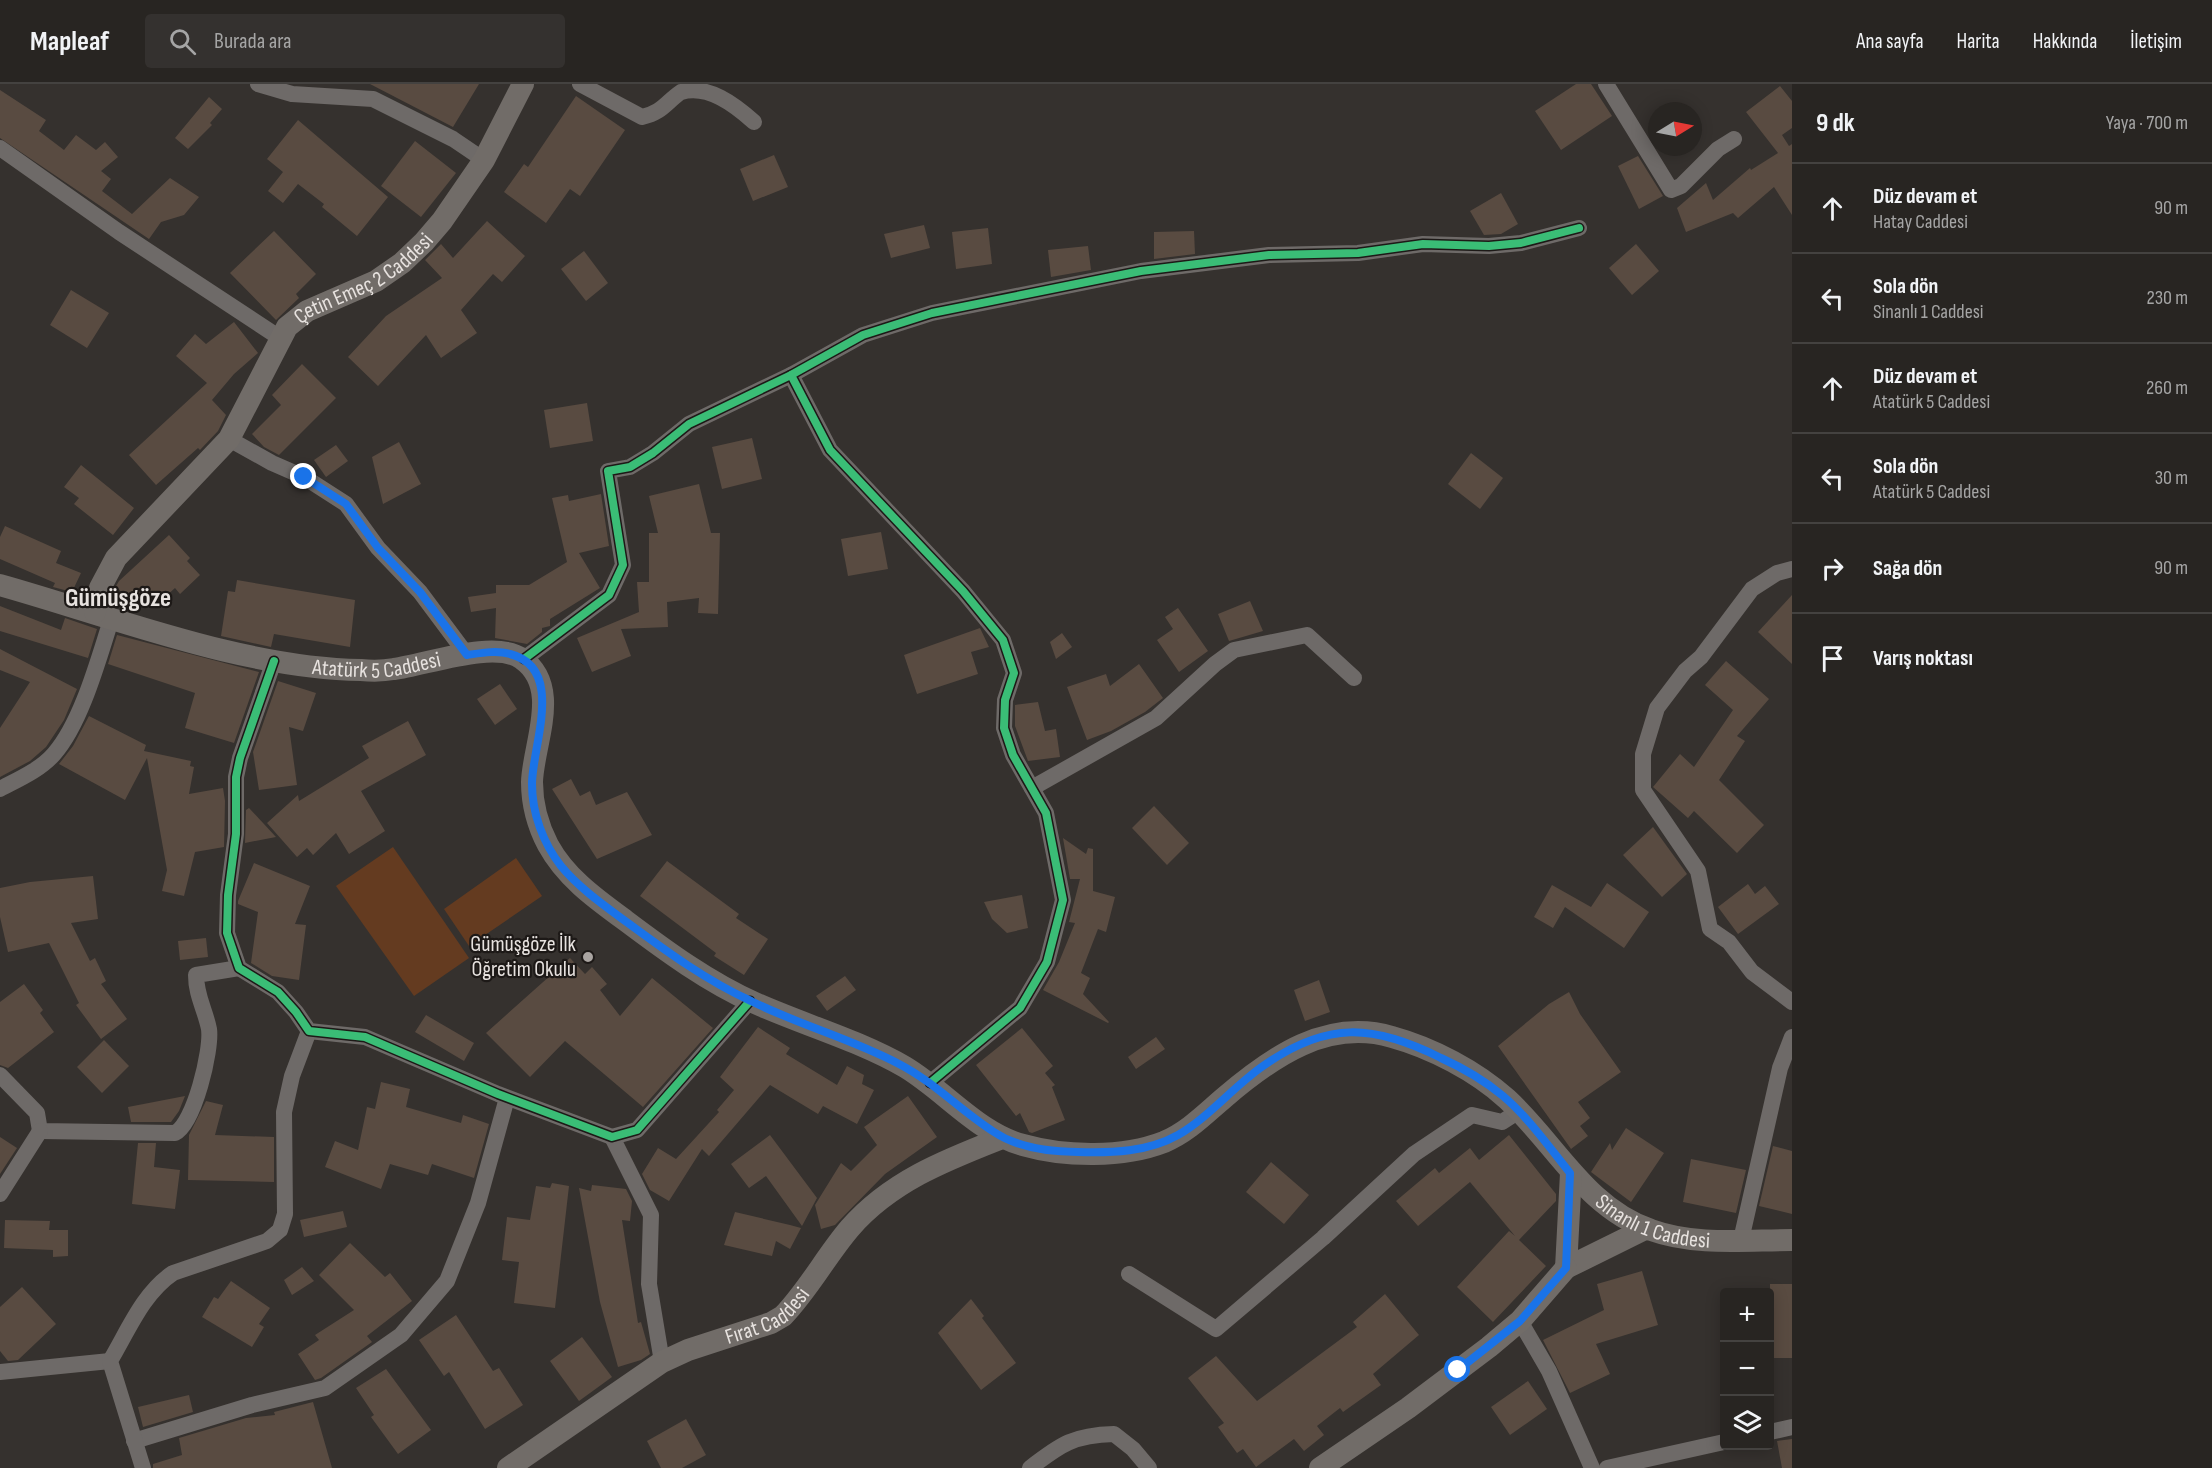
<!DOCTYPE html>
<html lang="tr">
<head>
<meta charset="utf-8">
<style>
  :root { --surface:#282522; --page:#34312f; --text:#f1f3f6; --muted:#a5a5a5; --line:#444240 }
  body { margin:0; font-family:"Sofia Sans Condensed",sans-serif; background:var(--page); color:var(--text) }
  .controls { position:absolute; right:18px; bottom:18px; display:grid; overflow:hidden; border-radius:6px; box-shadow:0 3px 15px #0003 }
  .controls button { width:54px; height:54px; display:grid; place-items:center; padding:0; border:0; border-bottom:2px solid var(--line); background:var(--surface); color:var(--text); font:30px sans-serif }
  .compass { position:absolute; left:1648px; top:18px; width:54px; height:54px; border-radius:50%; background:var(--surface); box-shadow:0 3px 15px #0003; rotate:80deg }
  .stop { position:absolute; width:18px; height:18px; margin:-14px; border:4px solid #1a73e8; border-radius:50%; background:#fff }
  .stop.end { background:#1a73e8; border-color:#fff; box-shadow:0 2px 6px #0008 }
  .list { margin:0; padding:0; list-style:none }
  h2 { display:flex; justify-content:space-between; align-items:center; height:78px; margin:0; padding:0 24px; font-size:26px }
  h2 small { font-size:20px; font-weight:400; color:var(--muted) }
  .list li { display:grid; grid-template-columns:39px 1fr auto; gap:18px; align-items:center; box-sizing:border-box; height:90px; padding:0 24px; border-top:2px solid var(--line) }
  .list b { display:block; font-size:22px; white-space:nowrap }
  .list p { margin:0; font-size:20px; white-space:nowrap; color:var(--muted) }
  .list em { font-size:20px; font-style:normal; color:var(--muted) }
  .icon { flex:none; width:33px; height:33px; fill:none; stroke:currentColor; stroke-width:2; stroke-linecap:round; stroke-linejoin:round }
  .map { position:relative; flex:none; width:1792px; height:1384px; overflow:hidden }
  header { display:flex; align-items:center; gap:36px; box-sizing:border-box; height:84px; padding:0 30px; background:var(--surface); border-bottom:2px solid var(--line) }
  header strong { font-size:28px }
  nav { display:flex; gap:33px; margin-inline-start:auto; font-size:21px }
  .search { width:420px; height:54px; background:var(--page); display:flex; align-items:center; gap:15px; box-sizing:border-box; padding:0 21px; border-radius:6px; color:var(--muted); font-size:22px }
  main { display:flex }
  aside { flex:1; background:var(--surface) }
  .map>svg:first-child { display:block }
  .green { fill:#643b20 }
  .building { fill:#594b41 }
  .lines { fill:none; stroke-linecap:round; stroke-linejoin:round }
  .street { stroke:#6e6a68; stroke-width:16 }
  .secondary { stroke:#716c68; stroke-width:22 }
  .cycleway-casing { stroke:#1d1917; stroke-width:11 }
  .cycleway { stroke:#3abd76; stroke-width:8 }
  .route { stroke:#1a73e8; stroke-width:8 }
  .poi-dot { fill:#a9a4a1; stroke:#1d1917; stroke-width:2 }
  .labels { text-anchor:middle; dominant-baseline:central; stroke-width:4.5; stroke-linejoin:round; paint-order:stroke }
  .street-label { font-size:22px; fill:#e7e2df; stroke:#1d1917 }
  .poi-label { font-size:22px; fill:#e7e2df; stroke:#1d1917; text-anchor:end }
  .quarter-label { font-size:26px; font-weight:bold; fill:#e7e2df; stroke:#1d1917 }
</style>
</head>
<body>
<header>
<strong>Mapleaf</strong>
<div class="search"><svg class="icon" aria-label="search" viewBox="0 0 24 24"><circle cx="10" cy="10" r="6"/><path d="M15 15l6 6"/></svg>Burada ara</div>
<nav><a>Ana sayfa</a><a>Harita</a><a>Hakkında</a><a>İletişim</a></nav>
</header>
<main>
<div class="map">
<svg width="1792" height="1384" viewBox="0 0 1792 1384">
  <rect width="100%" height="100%" fill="#35312e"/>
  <g class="green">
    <path d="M393 763 469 874 414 912 336 802Z"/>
    <path d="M516 774 542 812 469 862 444 825Z"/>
  </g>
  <g class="building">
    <path d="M370 0H479L453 43Z"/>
    <path d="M1576 0H1591L1612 32 1561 66 1535 27Z"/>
    <path d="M1780 2 1792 17V44L1782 51 1789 62 1792 60V131L1774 103 1738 134 1733 129 1686 148 1677 124 1706 99 1713 116 1750 84 1751 86 1778 69 1746 28Z"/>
    <path d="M0 6 46 36 39 47 64 66 76 51 96 66 105 58 118 73 101 87 111 95 102 107 132 130 170 94 199 113 184 131 161 138 149 155 0 54Z"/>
    <path d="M576 12 625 46 580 112 570 105 546 139 504 108 524 80 528 83Z"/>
    <path d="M209 13 222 25 210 39 212 41 188 65 175 54Z"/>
    <path d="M298 36 388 113 357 152 322 123 324 120 298 100 283 119 268 107 283 88 267 75Z"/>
    <path d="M415 57 456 89 421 133 381 102Z"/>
    <path d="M774 71 788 103 753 117 740 85Z"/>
    <path d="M1638 72 1663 112 1639 125 1618 82Z"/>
    <path d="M1501 109 1518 140 1501 150 1484 151 1470 127Z"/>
    <path d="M487 137 525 172 502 198 493 190 461 226 477 249 441 274 426 251 378 302 348 273 386 232 442 194 425 176 441 160 453 174Z"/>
    <path d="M924 141 930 164 891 174 884 150Z"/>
    <path d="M988 144 992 180 956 185 952 148Z"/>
    <path d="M274 147 316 190 296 210 299 214 276 236 230 189Z"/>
    <path d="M1194 147 1195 170 1154 175V148Z"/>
    <path d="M1636 160 1659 187 1632 211 1609 184Z"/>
    <path d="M1088 162 1091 186 1051 193 1048 166Z"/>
    <path d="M584 167 608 199 586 217 561 185Z"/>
    <path d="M71 206 109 229 87 264 50 241Z"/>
    <path d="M234 238 258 269 234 290 212 316 226 331 218 347 200 366 198 364 156 401 129 371 207 299 176 272 195 250 206 260Z"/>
    <path d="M302 280 336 314 279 371 264 363 252 350 281 321 272 311Z"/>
    <path d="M587 319 593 357 550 364 544 326Z"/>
    <path d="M752 354 762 395 722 405 712 363Z"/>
    <path d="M399 358 421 400 383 420 372 373Z"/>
    <path d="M336 361 348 377 326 393 314 376Z"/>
    <path d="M1471 369 1503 394 1480 425 1448 400Z"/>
    <path d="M81 381 134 424 113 451 74 420 79 414 64 403Z"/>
    <path d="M699 400 711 449H720L718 530 698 529 699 514 667 518 668 543 621 545 631 572 592 588 577 554 639 528 637 498H649V449H658L649 412Z"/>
    <path d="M601 410 609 462 579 469 600 504 550 535V542L542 544V548L527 560 495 554 496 524 471 528 468 513 496 509V501H529L567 478 552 414 568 411 569 417Z"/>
    <path d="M5 442 61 467 56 479 81 489 72 508 53 503 55 499 0 475V453Z"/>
    <path d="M881 448 888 485 848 492 841 455Z"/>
    <path d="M169 451 190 474 187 477 200 491 180 510 175 504 156 521 143 508 131 519 116 502 119 497Z"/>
    <path d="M237 496 355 516 350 563 274 550 271 563 221 552 228 507 235 508Z"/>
    <path d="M1792 511V580L1758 548Z"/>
    <path d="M1250 517 1263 547 1229 557 1218 530Z"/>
    <path d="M0 522 61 546 65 534 97 545 88 574 0 547Z"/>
    <path d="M1178 524 1208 567 1179 588 1157 556 1173 545 1165 533Z"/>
    <path d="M980 544 989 563 971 568 978 590 917 610 904 571Z"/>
    <path d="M1062 549 1072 563 1056 575 1050 558Z"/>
    <path d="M117 551 259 588 234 659 185 644 195 609 108 580Z"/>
    <path d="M0 565 77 605 64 636 46 663 30 677 0 693V644L30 598 0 586Z"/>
    <path d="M1726 577 1769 615 1737 652 1745 657 1719 696 1764 741 1737 769 1694 727 1688 734 1653 703 1680 670 1694 683 1733 626 1705 601Z"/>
    <path d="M1139 580 1163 614 1145 628 1111 647 1087 656 1067 603 1106 590 1110 602Z"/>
    <path d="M278 597 316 609 303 647 289 643 297 701 259 706 253 668Z"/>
    <path d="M500 600 517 625 495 641 477 615Z"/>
    <path d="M1038 618 1045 647 1056 645 1060 673 1028 677 1015 642V621Z"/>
    <path d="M89 632 146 661 144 667 191 677 190 682 194 683 189 710 223 704 225 717 224 763 195 768 184 812 162 807 167 786 147 674 125 716 59 680 73 662Z"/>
    <path d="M408 637 426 671 361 707 385 747 349 770 336 749 313 771 307 764 297 773 267 739 298 711 299 717 369 674 362 662Z"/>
    <path d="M571 695 580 712 590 707 596 721 627 708 652 751 597 775 552 705Z"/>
    <path d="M1154 722 1189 759 1167 781 1132 744Z"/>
    <path d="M249 724 276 753 245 759 246 726Z"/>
    <path d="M1653 743 1687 790 1662 813 1623 771Z"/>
    <path d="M1063 754 1086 770 1088 764 1093 765V807L1115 813 1106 848 1098 845 1081 889 1090 894 1083 910 1109 938 1108 939 1043 906 1059 878 1075 839 1069 838 1080 795H1070Z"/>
    <path d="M667 777 739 830 736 834 768 855 744 891 714 872 716 869 640 812Z"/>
    <path d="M254 779 310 802 295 840 306 841 299 896 272 892 251 879 258 828 238 820V817Z"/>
    <path d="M93 792 98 835 71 839 90 877 95 874 106 897 101 900 127 935 101 955 76 921 79 919 49 859 8 868 0 833V804L30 798Z"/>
    <path d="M1607 799 1649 828 1624 864 1565 823 1553 844 1534 833 1552 801 1591 823Z"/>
    <path d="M1748 800 1755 810 1765 802 1779 820 1738 850 1718 823Z"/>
    <path d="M1022 811 1028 844 1007 849 992 835 984 818Z"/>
    <path d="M206 854 208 873 180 876 178 857Z"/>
    <path d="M570 874 585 890 592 883 607 900 600 906 620 932 652 894 713 944 643 1023 565 957 530 993 486 949Z"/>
    <path d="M845 892 856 906 827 927 816 912Z"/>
    <path d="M1319 896 1330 928 1305 937 1294 906Z"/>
    <path d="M24 900 43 926 40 929 54 948 8 984 0 981V918Z"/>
    <path d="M1569 908 1580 930 1621 988 1578 1018 1590 1034 1580 1042 1588 1052 1571 1065 1498 962 1549 920Z"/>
    <path d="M426 931 474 959 464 977 415 948Z"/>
    <path d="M758 943 790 964 786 970 837 1001 847 982 864 991 862 1000 874 1006 857 1040 823 1022 818 1030 770 1001 709 1072 702 1065 669 1117 650 1106 642 1090 658 1064 676 1075 719 1028 717 1026 734 1006 720 993Z"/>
    <path d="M1022 944 1053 982 1045 989 1055 1001 1052 1003 1065 1036 1032 1049 1029 1048 1020 1029 1016 1032 976 981Z"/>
    <path d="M1156 953 1165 965 1136 985 1128 973Z"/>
    <path d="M104 956 129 982 102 1009 77 983Z"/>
    <path d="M381 998 410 1005 406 1023 461 1039 463 1031 489 1040 474 1094 432 1080 428 1091 390 1080 381 1105 325 1083 335 1057 358 1066 367 1023 375 1025Z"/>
    <path d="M185 1012 179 1027 171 1038H131L128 1023Z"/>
    <path d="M908 1012 937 1053 885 1090 835 1141 821 1145 815 1121 841 1079 851 1087 877 1061 864 1043Z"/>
    <path d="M206 1017 223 1021 215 1051 274 1053V1098L188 1096 189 1051Z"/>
    <path d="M1626 1044 1664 1069 1631 1118 1591 1088 1610 1059 1612 1066Z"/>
    <path d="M770 1051 817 1114 802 1142 766 1092 749 1104 731 1080Z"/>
    <path d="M1509 1051 1556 1110V1117L1519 1156 1546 1182 1493 1238 1457 1203 1509 1147 1515 1152 1470 1098 1418 1142 1396 1117 1435 1084 1439 1089 1470 1064 1479 1076Z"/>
    <path d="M0 1053 17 1064 0 1090Z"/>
    <path d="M138 1059H156L154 1083 180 1086 175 1125 132 1120Z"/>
    <path d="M1773 1062 1792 1067V1130L1759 1122Z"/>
    <path d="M1691 1075 1746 1086 1736 1129 1683 1118Z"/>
    <path d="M1271 1078 1309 1111 1284 1140 1246 1108Z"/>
    <path d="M552 1099 569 1102 555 1224 514 1219 519 1178 502 1176 507 1133 530 1136 536 1102 550 1104Z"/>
    <path d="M592 1101 626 1105 632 1117 630 1137 622 1136 638 1239 641 1238 650 1270 641 1276 618 1283 600 1218 579 1104 591 1107Z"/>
    <path d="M343 1127 347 1143 304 1153 300 1136Z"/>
    <path d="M735 1128 790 1141 801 1144 790 1165 776 1157 772 1172 724 1161Z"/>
    <path d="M5 1136 50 1137 49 1146H68V1172L53 1173V1166L4 1164Z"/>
    <path d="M350 1159 385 1193 390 1189 412 1217 367 1252 372 1258 321 1294 315 1296 298 1270 319 1256 315 1251 354 1226 319 1191Z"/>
    <path d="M302 1183 314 1197 292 1211 284 1196Z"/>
    <path d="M1642 1187 1658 1241 1596 1260 1610 1290 1570 1309 1543 1256 1604 1226 1597 1200Z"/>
    <path d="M231 1197 270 1224 259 1240 264 1243 252 1263 202 1233 214 1213 218 1215Z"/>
    <rect x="1770" y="1200" width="22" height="74"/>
    <path d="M22 1203 56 1240 18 1276 8 1277 0 1267V1223Z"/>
    <path d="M1385 1210 1419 1251 1373 1290 1381 1301 1343 1328 1340 1324 1317 1342 1324 1351 1304 1367 1294 1355 1256 1383 1243 1365 1237 1369 1218 1343 1224 1339 1188 1294 1216 1272 1257 1317 1357 1243 1353 1238Z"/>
    <path d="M971 1215 984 1232 982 1234 1016 1279 981 1306 938 1249Z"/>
    <path d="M456 1231 493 1287 499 1284 523 1321 485 1345 449 1288 444 1292 419 1256Z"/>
    <path d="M582 1253 612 1293 579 1317 550 1277Z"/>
    <path d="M386 1285 431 1346 398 1370 371 1333 374 1331 356 1304Z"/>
    <path d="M1528 1297 1547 1325 1510 1351 1491 1323Z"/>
    <path d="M189 1311 193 1328 143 1343 138 1323Z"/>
    <path d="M313 1318 332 1384H153V1380L182 1371 179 1354 246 1334 275 1331 274 1328Z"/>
    <path d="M686 1335 706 1371 682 1384H661L647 1357Z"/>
    <path d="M1792 1355V1384H1782L1777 1357Z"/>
  </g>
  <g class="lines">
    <g class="street">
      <path d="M258 0 292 10 373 15 453 55 484 76"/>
      <path d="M580 0 642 33C663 28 665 19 681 8 708 0 735 21 754 38"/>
      <path d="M1606 0 1671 106 1681 102 1718 65 1734 55"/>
      <path d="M0 64 119 148 280 254"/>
      <path d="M791 291 830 366 963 507 1003 556 1014 589 1005 616 1004 644 1013 671 1046 729 1063 816 1047 878 1020 924 930 999"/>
      <path d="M229 355 272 379 304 393 346 420 378 464 420 508 467 571"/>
      <path d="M1792 485 1777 489 1752 505 1701 573 1685 587 1657 624 1643 670V706L1698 787 1710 845 1729 858 1752 888 1792 918"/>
      <path d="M524 575 609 511 623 481 608 387 630 383 653 369 689 340 791 291 863 251 932 229 1141 187 1269 171 1358 169 1423 160 1489 162 1521 159 1579 144"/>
      <path d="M274 577 240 674 236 693V750L228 811 227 849 239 884 278 908 296 928 309 947 365 953 498 1010 612 1053 637 1046 750 917"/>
      <path d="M1032 704 1156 634 1215 580 1234 566 1307 551 1354 594"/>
      <path d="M0 705C19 695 40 686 54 670 82 638 99 573 112 533"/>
      <path d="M0 991 37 1029 40 1047 175 1049C194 1040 212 966 209 945 205 925 196 912 196 891L239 884"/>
      <path d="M612 1053 651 1131 649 1200 662 1278"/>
      <path d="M0 1110 40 1047"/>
      <path d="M1741 1156 1780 984 1792 953"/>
      <path d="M1129 1190 1216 1245 1323 1154 1414 1070 1472 1031 1502 1038 1519 1027"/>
      <path d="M1520 1237 1549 1287 1592 1384"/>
      <path d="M0 1288 110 1277"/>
      <path d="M1770 1348 1792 1343"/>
      <path d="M134 1357 252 1321 325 1304 401 1251 447 1197 478 1119 507 1014"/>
      <path d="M143 1384 110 1277C128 1247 143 1209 173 1189L267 1157 280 1146 285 1130 284 1028 292 992 309 947"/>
      <path d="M1030 1384C1061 1360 1074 1351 1114 1350L1133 1365 1149 1384"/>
      <path d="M1607 1384 1724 1358"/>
    </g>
    <g class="secondary">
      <path id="s1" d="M0 501C114 533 242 584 361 586 372 587 383 587 394 585 426 581 495 555 522 575 562 603 533 660 532 698 532 721 538 742 548 761 566 794 596 815 626 837 666 867 708 898 755 919 804 941 858 956 905 983 945 1007 978 1049 1023 1061 1065 1073 1123 1074 1164 1058 1188 1048 1206 1029 1225 1013 1272 973 1327 934 1392 953 1432 964 1476 987 1507 1015 1555 1059 1586 1124 1651 1146 1695 1162 1746 1156 1792 1156"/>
      <path id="s2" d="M95 528 100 504 116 474 229 355 287 243 307 227 376 197 402 179 424 158 442 137 484 76 523 0"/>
      <path d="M1571 1089 1566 1184 1645 1145"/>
      <path id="s3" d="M508 1384 662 1278 688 1266 771 1239 783 1232C809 1205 826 1172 850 1144 891 1097 946 1076 1002 1054"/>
      <path d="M1320 1384 1408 1324 1489 1263 1520 1237 1566 1184"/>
    </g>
    <g class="cycleway-casing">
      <g id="cycleway">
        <path d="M791 291 830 366 963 507 1003 556 1014 589 1005 616 1004 644 1013 671 1046 729 1063 816 1047 878 1020 924 930 999"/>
        <path d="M524 575 609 511 623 481 608 387 630 383 653 369 689 340 791 291 863 251 932 229 1141 187 1269 171 1358 169 1423 160 1489 162 1521 159 1579 144"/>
        <path d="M274 577 240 674 236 693V750L228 811 227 849 239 884 278 908 296 928 309 947 365 953 498 1010 612 1053 637 1046 750 917"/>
      </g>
    </g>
    <use href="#cycleway" class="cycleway"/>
  </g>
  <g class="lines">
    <path class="route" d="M304 393 346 420 378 464 420 508 467 571C481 569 497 566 510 570 566 584 532 662 532 700 532 729 543 759 561 782 579 804 605 822 628 839 666 867 707 897 751 917 799 941 852 955 899 980 934 998 961 1027 994 1048 1018 1064 1050 1068 1078 1068 1112 1069 1148 1068 1178 1051 1209 1033 1233 1003 1263 982 1327 937 1373 940 1441 974 1463 984 1484 996 1503 1012 1528 1033 1549 1063 1570 1089L1566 1184 1520 1237 1458 1286"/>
  </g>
  <circle class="poi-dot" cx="588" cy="873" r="6"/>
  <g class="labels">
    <g class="street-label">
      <text stroke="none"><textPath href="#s2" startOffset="440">Çetin Emeç 2 Caddesi</textPath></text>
      <text stroke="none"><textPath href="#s1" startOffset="388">Atatürk 5 Caddesi</textPath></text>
      <text stroke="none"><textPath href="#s1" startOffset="2034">Sinanlı 1 Caddesi</textPath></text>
      <text stroke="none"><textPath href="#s3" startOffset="303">Fırat Caddesi</textPath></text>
    </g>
    <g class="poi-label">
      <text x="576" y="860">Gümüşgöze İlk<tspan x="576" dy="25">Öğretim Okulu</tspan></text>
    </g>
    <g class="quarter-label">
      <text x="118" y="514">Gümüşgöze</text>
    </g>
  </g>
</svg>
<div class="controls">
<button>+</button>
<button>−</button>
<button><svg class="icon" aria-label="layers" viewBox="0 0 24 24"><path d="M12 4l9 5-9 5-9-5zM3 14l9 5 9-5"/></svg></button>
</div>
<svg class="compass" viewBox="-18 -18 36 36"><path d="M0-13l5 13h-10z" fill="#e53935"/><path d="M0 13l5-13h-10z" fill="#a5a5a5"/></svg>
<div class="stop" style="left:1458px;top:1286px"></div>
<div class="stop end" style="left:304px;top:393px"></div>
</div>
<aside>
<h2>9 dk<small>Yaya · 700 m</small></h2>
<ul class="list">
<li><svg class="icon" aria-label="ahead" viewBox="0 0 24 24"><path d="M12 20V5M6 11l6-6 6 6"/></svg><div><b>Düz devam et</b><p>Hatay Caddesi</p></div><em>90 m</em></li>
<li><svg class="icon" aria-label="left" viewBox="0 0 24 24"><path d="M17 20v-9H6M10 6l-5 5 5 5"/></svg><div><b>Sola dön</b><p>Sinanlı 1 Caddesi</p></div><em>230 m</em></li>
<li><svg class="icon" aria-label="ahead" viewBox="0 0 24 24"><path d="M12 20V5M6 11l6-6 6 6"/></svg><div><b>Düz devam et</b><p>Atatürk 5 Caddesi</p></div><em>260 m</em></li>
<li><svg class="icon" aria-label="left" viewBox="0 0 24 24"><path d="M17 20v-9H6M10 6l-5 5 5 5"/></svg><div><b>Sola dön</b><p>Atatürk 5 Caddesi</p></div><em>30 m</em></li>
<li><svg class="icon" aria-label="right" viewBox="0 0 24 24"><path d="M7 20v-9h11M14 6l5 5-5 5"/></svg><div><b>Sağa dön</b></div><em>90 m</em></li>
<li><svg class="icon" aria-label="arrive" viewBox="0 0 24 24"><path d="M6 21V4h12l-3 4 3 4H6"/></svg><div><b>Varış noktası</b></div></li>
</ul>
</aside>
</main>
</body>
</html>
